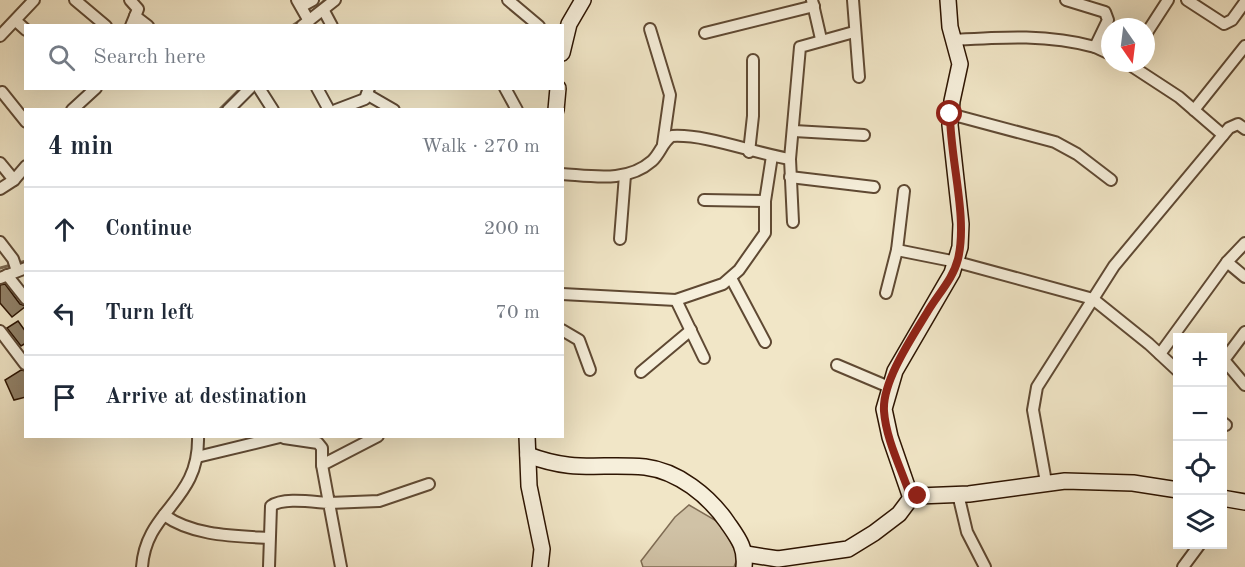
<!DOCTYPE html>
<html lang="en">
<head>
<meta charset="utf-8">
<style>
  :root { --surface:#fff; --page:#f2f2f3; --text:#1f2937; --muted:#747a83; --line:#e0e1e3 }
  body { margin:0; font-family:"Old Standard TT",serif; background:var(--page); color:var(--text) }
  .controls { position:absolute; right:18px; bottom:18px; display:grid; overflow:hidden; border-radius:0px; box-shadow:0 6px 24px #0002 }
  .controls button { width:54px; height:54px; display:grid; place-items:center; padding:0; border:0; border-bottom:2px solid var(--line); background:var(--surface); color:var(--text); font:30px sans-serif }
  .compass { position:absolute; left:1101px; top:18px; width:54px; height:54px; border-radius:50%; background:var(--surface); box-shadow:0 6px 24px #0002; rotate:166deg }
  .stop { position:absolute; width:18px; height:18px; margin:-14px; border:4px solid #8f2418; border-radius:50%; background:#fff }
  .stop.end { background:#8f2418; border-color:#fff; box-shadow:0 2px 6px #0008 }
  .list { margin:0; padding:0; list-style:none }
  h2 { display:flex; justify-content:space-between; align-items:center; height:78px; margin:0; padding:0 24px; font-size:26px }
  h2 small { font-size:20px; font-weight:400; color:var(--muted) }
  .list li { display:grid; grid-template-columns:39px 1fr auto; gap:18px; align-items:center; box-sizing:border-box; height:84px; padding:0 24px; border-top:2px solid var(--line) }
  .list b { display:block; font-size:22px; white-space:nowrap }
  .list em { font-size:20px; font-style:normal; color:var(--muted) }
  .icon { flex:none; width:33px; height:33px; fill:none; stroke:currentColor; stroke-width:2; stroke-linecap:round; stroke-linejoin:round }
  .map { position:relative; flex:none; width:1245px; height:567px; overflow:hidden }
  .search { position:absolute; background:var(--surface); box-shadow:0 6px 24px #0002; left:24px; top:24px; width:540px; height:66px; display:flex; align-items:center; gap:15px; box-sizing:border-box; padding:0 21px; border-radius:0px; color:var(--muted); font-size:22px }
  .panel { position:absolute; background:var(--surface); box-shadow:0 6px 24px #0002; left:24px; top:108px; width:540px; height:330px; border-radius:0px }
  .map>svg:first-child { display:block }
  .green { fill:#d0c2a6; stroke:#7f6c54; stroke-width:1.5 }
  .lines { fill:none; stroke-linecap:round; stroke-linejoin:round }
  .stream { stroke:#7b6850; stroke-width:3 }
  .building { fill:#938268; stroke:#2e1502; stroke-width:1.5 }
  .street-casing { stroke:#5f4933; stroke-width:14 }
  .secondary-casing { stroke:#2e1502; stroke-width:18 }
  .street { stroke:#f6efdb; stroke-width:10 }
  .secondary { stroke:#f6efdb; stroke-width:15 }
  .route { stroke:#8f2418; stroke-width:8 }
</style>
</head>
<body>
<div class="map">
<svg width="1245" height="567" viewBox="0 0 1245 567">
  <rect width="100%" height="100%" fill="#f1e6c7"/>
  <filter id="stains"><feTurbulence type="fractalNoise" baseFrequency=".00333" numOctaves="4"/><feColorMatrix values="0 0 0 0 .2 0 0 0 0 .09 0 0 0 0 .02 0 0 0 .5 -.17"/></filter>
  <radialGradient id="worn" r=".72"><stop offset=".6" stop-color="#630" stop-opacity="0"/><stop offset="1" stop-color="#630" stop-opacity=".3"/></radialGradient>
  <path class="green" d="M689 505 720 523 738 556 734 567H643L641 561 675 517Z"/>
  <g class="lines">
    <g class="stream">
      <path d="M316 9 325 0"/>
      <path d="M292 26 301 20"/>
      <path d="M219 110 241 88"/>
      <path d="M0 268 26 261"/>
    </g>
  </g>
  <g class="building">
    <path d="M5 284 20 304 26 306 12 317 0 303V285Z"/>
    <path d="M18 321 26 332V343L21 346 7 328Z"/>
    <path d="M21 370 26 371V397L14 400 5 380Z"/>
  </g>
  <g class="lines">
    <g class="street-casing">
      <g id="street">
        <path d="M75 0 106 26"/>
        <path d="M130 0 138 9 131 26"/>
        <path d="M297 0 309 21"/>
        <path d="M508 0 539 26"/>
        <path d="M812 0 821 39"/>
        <path d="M853 0 859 77"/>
        <path d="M1066 0 1105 12 1108 20 1095 47 1110 54"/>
        <path d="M1187 0 1224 24 1232 20 1245 2"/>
        <path d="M302 6 313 0"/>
        <path d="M324 11 332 26"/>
        <path d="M135 16 148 26"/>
        <path d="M16 21 26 30"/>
        <path d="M302 26 335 0"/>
        <path d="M650 29 670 95 663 144"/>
        <path d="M705 33 814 6"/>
        <path d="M1146 34 1168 0"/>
        <path d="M0 36 34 0"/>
        <path d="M954 40C1003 37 1048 34 1095 47"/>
        <path d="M1127 63 1179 97 1223 135"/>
        <path d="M259 88 273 110"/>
        <path d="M317 88 329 110"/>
        <path d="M505 88 517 110"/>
        <path d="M2 92 26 122"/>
        <path d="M368 95 394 110"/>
        <path d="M72 110 96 88"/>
        <path d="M228 110 250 88"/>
        <path d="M336 110 365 99 369 88"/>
        <path d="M1194 110 1245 46"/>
        <path d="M950 114 1055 142 1077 154 1111 180"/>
        <path d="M794 131 864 135"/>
        <path d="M749 152 753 116V60"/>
        <path d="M0 163 14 180"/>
        <path d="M562 174C593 176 627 183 652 161 660 154 663 141 672 136 707 134 753 153 790 159"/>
        <path d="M790 177 874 187"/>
        <path d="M0 189 14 180 26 166"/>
        <path d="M704 200 765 201"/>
        <path d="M793 222 790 159 800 47 854 32"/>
        <path d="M620 239 625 175"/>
        <path d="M0 242 13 259 17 271"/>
        <path d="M897 250 957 262 1093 299 1149 344 1178 371"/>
        <path d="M1227 262 1245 277"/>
        <path d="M7 275 26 299"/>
        <path d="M0 278 26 268"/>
        <path d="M731 278 765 342"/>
        <path d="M886 293 897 250 904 191"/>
        <path d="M562 294 676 300 723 284 739 270 765 233V201L772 156"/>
        <path d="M676 300 704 358"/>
        <path d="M562 330 579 340 590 370"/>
        <path d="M0 331 25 364"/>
        <path d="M1245 332 1224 360 1245 385"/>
        <path d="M1160 354 1227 262 1245 243"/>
        <path d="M837 365 889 387"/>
        <path d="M641 372 691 330"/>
        <path d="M1222 422 1226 425"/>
        <path d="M378 436 322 465 329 503 379 501 429 484"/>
        <path d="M284 438 318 443 322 448V465"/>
        <path d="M197 457 284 436"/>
        <path d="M1046 482 1033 410 1037 387 1114 266 1229 128 1238 124 1245 129"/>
        <path d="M958 494 967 532 985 567"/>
        <path d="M164 515C193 536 234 536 269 538"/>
        <path d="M142 567C146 509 200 502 198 436"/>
        <path d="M269 567 271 506C283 497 313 502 329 503L341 567"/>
        <path d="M1183 567 1200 544"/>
      </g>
    </g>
    <g class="secondary-casing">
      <g id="secondary">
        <path d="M562 53 569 24 583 0"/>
        <path d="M556 110 558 88"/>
        <path d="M527 436 529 486 542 549 540 567"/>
        <path d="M528 455C575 473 599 463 645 467 678 471 709 496 727 522 738 538 746 547 744 567"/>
        <path d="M911 498 890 437 884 409 895 371 952 273 960 247 961 224 950 125 952 101 960 64 950 27 948 0"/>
        <path d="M1222 498 1245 502"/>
        <path d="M746 554 778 559 848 549 874 533 899 514 911 498 918 496 969 494 1065 481 1133 483 1178 490"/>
      </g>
    </g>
    <use href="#street" class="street"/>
    <use href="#secondary" class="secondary"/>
  </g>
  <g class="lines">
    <path class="route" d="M918 496 911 498C902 470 886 440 884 411 882 381 913 336 928 311 938 294 953 279 958 259 968 217 950 159 950 114"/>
  </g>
  <rect width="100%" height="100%" filter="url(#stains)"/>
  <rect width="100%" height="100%" fill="url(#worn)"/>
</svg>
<div class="controls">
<button>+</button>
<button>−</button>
<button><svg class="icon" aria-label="locate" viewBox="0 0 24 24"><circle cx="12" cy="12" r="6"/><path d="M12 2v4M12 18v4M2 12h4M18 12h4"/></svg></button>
<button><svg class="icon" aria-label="layers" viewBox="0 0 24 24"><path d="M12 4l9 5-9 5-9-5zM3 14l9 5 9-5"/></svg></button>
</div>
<svg class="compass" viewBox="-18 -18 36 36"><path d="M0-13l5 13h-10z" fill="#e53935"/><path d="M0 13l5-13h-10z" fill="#747a83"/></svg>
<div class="stop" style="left:950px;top:114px"></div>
<div class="stop end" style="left:918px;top:496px"></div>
<div class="search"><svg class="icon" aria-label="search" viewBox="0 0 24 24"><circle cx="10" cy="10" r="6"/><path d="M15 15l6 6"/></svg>Search here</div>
<section class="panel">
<h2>4 min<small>Walk · 270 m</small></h2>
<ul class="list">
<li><svg class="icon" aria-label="ahead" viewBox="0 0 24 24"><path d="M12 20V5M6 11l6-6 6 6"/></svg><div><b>Continue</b></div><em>200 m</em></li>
<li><svg class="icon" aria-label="left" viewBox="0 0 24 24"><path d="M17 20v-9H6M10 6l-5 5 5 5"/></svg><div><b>Turn left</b></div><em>70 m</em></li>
<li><svg class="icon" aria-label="arrive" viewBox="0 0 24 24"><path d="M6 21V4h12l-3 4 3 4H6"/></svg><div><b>Arrive at destination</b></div></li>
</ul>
</section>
</div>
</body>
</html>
